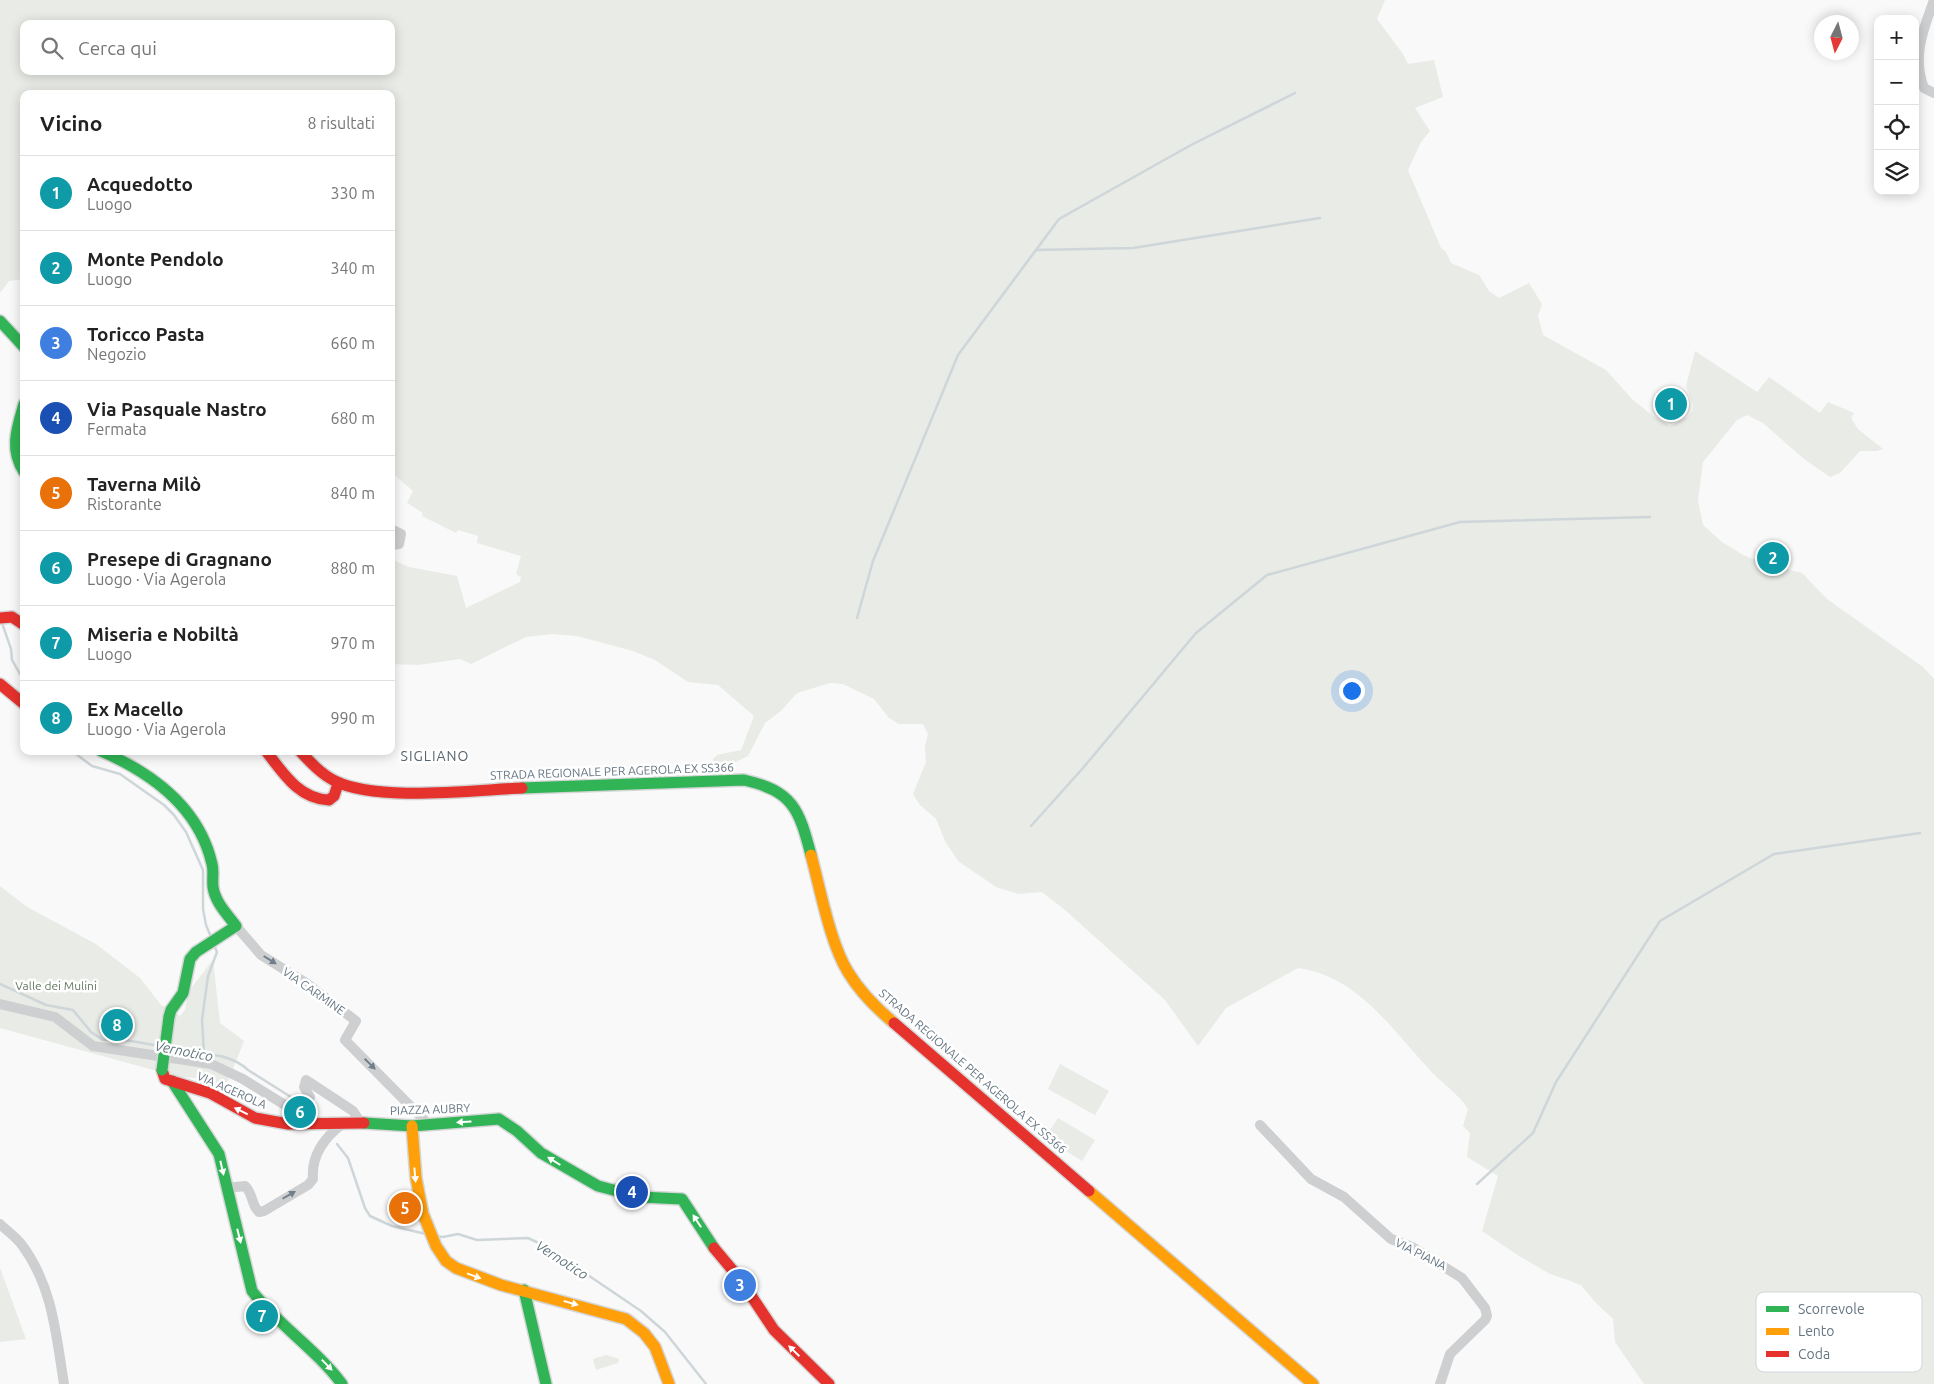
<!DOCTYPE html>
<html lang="it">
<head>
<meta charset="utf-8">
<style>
  :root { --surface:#fff; --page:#f6f6f6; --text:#222; --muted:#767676; --line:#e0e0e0; --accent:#0f766e }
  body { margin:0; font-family:Ubuntu,sans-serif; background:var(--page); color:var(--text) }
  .controls { position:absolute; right:15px; top:15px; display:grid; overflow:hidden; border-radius:10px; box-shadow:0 2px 12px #0003 }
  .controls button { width:45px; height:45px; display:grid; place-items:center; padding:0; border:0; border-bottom:1px solid var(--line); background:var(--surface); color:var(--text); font:25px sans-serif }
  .compass { position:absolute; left:1814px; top:15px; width:45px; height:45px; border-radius:50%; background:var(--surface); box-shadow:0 2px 12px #0003; rotate:186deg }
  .you { position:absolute; left:1351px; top:690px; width:18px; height:18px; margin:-12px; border:4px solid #fff; border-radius:50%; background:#1a73e8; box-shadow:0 0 0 8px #1a73e833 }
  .badge { display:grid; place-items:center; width:32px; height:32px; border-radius:50%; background:var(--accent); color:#fff; font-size:16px; font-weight:700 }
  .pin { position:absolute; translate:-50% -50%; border:2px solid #fff; box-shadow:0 1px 5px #0006 }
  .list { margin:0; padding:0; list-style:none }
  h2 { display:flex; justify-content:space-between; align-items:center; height:65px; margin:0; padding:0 20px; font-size:21px }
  h2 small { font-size:16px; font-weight:400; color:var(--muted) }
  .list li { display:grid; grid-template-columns:32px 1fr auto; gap:15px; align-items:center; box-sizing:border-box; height:75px; padding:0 20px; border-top:1px solid var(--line) }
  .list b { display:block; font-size:19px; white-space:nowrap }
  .list p { margin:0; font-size:16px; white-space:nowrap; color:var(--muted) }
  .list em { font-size:16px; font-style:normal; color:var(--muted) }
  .icon { flex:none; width:28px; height:28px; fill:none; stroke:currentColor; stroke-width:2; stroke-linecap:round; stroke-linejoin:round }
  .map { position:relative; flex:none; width:1934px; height:1384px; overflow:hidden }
  .search { position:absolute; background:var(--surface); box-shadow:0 2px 12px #0003; left:20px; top:20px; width:375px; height:55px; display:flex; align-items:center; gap:12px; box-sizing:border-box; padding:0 18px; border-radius:10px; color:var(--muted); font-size:19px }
  .panel { position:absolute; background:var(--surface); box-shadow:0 2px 12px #0003; left:20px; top:90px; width:375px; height:665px; border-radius:10px }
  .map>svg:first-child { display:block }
  .green { fill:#e8ebe6; fill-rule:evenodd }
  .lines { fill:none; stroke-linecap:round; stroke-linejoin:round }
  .stream { stroke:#ced6d9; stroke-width:2.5 }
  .fast-casing { stroke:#d5d6d7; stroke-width:14 }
  .slow-casing { stroke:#d5d6d7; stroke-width:14 }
  .jam-casing { stroke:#d5d6d7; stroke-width:14 }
  .street { stroke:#cecfd0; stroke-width:10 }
  .fast { stroke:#30b455; stroke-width:11 }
  .slow { stroke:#ff9f0a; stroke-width:11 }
  .jam { stroke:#e5322d; stroke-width:11 }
  .fast-bridge-casing { stroke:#d5d6d7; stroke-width:14; stroke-linecap:butt }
  .fast-bridge { stroke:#30b455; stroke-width:11 }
  .oneway { fill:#707f8b }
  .oneway2 { fill:#fff }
  .labels { text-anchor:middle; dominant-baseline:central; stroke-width:5; stroke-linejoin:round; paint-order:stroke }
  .street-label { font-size:12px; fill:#657683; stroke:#fff }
  .park-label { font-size:12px; fill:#687a64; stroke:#fff }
  .neighbourhood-label { font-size:14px; letter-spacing:1px; fill:#57646e; stroke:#fff }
  .water-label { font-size:14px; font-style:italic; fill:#60757c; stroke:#fff }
  .key { fill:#fff; stroke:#d1d6da; stroke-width:1 }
  .key-label { font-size:14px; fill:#657683 }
</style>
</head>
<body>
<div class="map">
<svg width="1934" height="1384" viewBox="0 0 1934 1384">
  <rect width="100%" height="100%" fill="#f9f9f9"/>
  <g class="green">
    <path d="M0 0H1385L1377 19 1403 54 1408 64 1434 60 1443 97 1415 108 1430 131 1421 142 1408 170 1441 248 1446 252 1451 263 1479 275 1489 291 1499 298 1529 283 1542 304 1538 316 1543 335 1606 370 1632 399 1653 416 1670 426 1689 416 1693 410V403L1686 386 1695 351 1757 392 1769 377 1820 413 1828 402 1854 413 1851 418 1858 429 1883 449 1877 451H1860L1840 473 1830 477 1804 459 1763 423 1747 415 1737 420 1703 462 1698 500 1703 525 1722 542 1743 555 1766 564 1802 573 1827 599 1923 667 1934 679V1384H1644L1615 1342 1613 1319 1596 1303 1581 1285 1548 1273 1516 1254 1482 1231 1498 1176 1467 1157 1470 1133 1463 1126 1468 1109C1458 1093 1441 1083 1428 1068 1390 1027 1357 976 1298 968L1226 1008 1198 1046 1165 1000 1065 910 1042 892 1018 894 996 887 958 861 945 841 936 819 919 804 913 794 926 762 925 746 928 734 923 724H899L889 718 874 699 843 684 830 683 797 693 781 711 765 723 748 756 715 772 713 759 717 755 741 750 754 716 718 685 688 682 655 660 633 651 577 636 553 634 526 637 471 664 460 659 418 665 391 664V559L409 567 457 576 466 608 520 582 521 577 516 574 521 556 477 543 478 536 458 530 456 533 422 516 423 513 407 503 413 491 391 472V94H24V279L9 281 0 293ZM24 24H391V71H24Z"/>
    <path d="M0 886 27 907 96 944 140 978 161 1005 180 1016 185 1010 188 992 213 960 220 1023 244 1041 224 1091 199 1078 179 1077 0 1028Z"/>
    <path d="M1060 1064 1109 1091 1095 1115 1048 1089Z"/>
    <path d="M1058 1118 1095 1140 1082 1161 1045 1138Z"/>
    <path d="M0 1268 26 1339 0 1342Z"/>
    <path d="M606 1355 619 1359 618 1363 596 1370 593 1359Z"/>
  </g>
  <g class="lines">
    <g class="stream">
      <path d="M1036 250 1133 248 1320 218"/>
      <path d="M857 618 873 561 958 355 1059 219 1191 145 1295 93"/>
      <path d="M2 623 11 649 12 660 24 681"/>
      <path d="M72 751 92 766 120 774 164 805 174 815 186 832 203 870V909L206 925 211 937"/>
      <path d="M1031 826 1083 768 1196 633 1267 575 1460 522 1650 517"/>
      <path d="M0 984 46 1005 73 1010 91 1032 103 1040 119 1039 160 1046"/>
      <path d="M170 1049C196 1054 228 1051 248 1070L302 1104"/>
      <path d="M204 1053 202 1020 208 976 217 952 214 945"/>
      <path d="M337 1144 348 1158 365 1208 370 1216 392 1226 426 1234"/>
      <path d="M1477 1184 1533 1133 1556 1082 1660 921 1774 854 1920 833"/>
      <path d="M436 1236 443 1237 458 1234 477 1240 528 1238 545 1246 641 1311 665 1332 706 1384"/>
    </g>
    <g class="fast-casing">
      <g id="fast">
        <path d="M0 321 24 347"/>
        <path d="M24 404C17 428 9 449 24 472"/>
        <path d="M101 751C152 773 199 807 212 864 214 871 212 879 213 887 215 902 227 914 236 926L196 952 190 959 183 993 171 1010 169 1017"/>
        <path d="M522 788 744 780C793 791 799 809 811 855"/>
        <path d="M172 1081 219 1154 252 1291C278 1325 316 1349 342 1384"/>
        <path d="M364 1123 412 1126 499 1119 517 1131 541 1153 598 1186 640 1197 682 1199 714 1248"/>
        <path d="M524 1290 546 1384"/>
      </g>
    </g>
    <g class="slow-casing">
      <g id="slow">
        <path d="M811 855C820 888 830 943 848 972 860 992 876 1008 894 1023"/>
        <path d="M412 1126 416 1178 423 1214 436 1246 446 1261 456 1268 501 1285 626 1319 644 1333 655 1347 669 1384"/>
        <path d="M1089 1191 1313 1384"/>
      </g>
    </g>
    <g class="jam-casing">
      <g id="jam">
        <path d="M0 618 12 617 24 625"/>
        <path d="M0 684 24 704"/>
        <path d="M266 751C283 773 299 799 329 800L334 796 338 784"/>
        <path d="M300 751C310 762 321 774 335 781 377 802 473 790 522 788"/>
        <path d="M894 1023 1089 1191"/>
        <path d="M162 1070 165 1079 210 1093 255 1118 288 1124 364 1123"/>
        <path d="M714 1248 740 1279 774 1330 829 1384"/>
      </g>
    </g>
    <g class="street">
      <path d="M1934 0C1923 30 1912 57 1924 88L1934 93"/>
      <path d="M391 529 401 534 399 544 391 545"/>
      <path d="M236 926 261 955 306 983 356 1021 345 1040 429 1125"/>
      <path d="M0 1004 55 1017 93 1046 211 1064 243 1079 293 1110 301 1112 310 1097 304 1087 306 1080 353 1111 361 1123"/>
      <path d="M1260 1125 1311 1179 1344 1197 1391 1239 1412 1247 1462 1278 1485 1308 1487 1316 1485 1320 1450 1354 1440 1384"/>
      <path d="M227 1188 245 1186C253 1193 251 1205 259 1212L264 1211 308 1185 313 1179C311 1156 324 1138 342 1124"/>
      <path d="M0 1224C7 1231 16 1237 22 1245 53 1287 56 1335 64 1384"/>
    </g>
    <use href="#fast" class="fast"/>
    <use href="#slow" class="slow"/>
    <use href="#jam" class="jam"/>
    <g class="fast-bridge-casing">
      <path id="fast-bridge" d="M162 1070 169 1017"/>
    </g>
    <use href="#fast-bridge" class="fast-bridge"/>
  </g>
  <defs><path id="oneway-solid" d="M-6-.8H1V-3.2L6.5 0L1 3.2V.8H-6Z" transform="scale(1.25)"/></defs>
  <g class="oneway">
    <use href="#oneway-solid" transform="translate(270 960) rotate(32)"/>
    <use href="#oneway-solid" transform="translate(370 1064) rotate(44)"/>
    <use href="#oneway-solid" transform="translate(289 1195) rotate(-30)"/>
  </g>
  <g class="oneway2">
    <use href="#oneway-solid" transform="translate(241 1111) rotate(-154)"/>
    <use href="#oneway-solid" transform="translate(464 1122) rotate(176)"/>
    <use href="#oneway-solid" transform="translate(554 1161) rotate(-148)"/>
    <use href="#oneway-solid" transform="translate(222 1168) rotate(77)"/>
    <use href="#oneway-solid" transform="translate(415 1175) rotate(85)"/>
    <use href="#oneway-solid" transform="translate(697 1221) rotate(-123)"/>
    <use href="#oneway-solid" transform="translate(239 1236) rotate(76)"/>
    <use href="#oneway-solid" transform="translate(474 1276) rotate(20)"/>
    <use href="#oneway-solid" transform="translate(571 1303) rotate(16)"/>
    <use href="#oneway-solid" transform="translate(794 1351) rotate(-136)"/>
    <use href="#oneway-solid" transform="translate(327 1365) rotate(46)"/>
  </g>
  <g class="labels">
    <g class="street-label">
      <text transform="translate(612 771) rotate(-2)">STRADA REGIONALE PER AGEROLA EX SS366</text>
      <text transform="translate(314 991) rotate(35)">VIA CARMINE</text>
      <text transform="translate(973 1071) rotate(41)">STRADA REGIONALE PER AGEROLA EX SS366</text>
      <text transform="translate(232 1090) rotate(24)">VIA AGEROLA</text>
      <text transform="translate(430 1109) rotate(-2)">PIAZZA AUBRY</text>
      <text transform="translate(1421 1254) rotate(27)">VIA PIANA</text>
    </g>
    <g class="park-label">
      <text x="56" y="985">Valle dei Mulini</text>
    </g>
    <g class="neighbourhood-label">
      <text x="435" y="756">SIGLIANO</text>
    </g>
    <g class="water-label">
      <text transform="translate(184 1051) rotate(11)">Vernotico</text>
      <text transform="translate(562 1260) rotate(33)">Vernotico</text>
    </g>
  </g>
  <rect x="1756" y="1292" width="166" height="80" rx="8" class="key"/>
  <rect x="1766" y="1306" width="23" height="6" fill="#30b455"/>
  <rect x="1766" y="1328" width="23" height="7" fill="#ff9f0a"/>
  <rect x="1766" y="1351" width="23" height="6" fill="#e5322d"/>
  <g class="key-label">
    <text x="1798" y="1314">Scorrevole</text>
    <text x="1798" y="1336">Lento</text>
    <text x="1798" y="1359">Coda</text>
  </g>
</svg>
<div class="controls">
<button>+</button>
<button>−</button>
<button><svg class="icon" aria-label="locate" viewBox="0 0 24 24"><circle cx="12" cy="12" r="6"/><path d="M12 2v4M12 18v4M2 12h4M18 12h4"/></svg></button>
<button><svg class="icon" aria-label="layers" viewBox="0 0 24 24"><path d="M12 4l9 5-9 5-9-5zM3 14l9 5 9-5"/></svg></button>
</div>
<svg class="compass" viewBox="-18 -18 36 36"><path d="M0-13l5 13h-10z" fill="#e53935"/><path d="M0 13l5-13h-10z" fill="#767676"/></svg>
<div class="you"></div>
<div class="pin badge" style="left:1671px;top:404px;background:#0f9aa8">1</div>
<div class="pin badge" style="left:1773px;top:558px;background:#0f9aa8">2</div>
<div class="pin badge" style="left:740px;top:1285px;background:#3f7fe0">3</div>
<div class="pin badge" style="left:632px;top:1192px;background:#1a4fb4">4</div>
<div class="pin badge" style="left:405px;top:1208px;background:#e8710a">5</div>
<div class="pin badge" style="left:300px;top:1112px;background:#0f9aa8">6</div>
<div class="pin badge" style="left:262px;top:1316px;background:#0f9aa8">7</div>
<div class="pin badge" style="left:117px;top:1025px;background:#0f9aa8">8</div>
<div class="search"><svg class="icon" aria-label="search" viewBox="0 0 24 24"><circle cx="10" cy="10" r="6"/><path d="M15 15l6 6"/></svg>Cerca qui</div>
<section class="panel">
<h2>Vicino<small>8 risultati</small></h2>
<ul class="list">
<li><span class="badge" style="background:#0f9aa8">1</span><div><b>Acquedotto</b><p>Luogo</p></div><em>330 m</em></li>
<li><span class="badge" style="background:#0f9aa8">2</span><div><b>Monte Pendolo</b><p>Luogo</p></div><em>340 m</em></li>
<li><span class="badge" style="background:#3f7fe0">3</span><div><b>Toricco Pasta</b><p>Negozio</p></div><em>660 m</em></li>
<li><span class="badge" style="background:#1a4fb4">4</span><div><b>Via Pasquale Nastro</b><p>Fermata</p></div><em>680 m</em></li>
<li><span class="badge" style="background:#e8710a">5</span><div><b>Taverna Milò</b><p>Ristorante</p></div><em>840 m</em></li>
<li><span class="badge" style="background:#0f9aa8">6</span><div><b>Presepe di Gragnano</b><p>Luogo · Via Agerola</p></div><em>880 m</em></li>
<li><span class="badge" style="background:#0f9aa8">7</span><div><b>Miseria e Nobiltà</b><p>Luogo</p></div><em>970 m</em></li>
<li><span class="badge" style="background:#0f9aa8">8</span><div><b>Ex Macello</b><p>Luogo · Via Agerola</p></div><em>990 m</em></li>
</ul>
</section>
</div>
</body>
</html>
